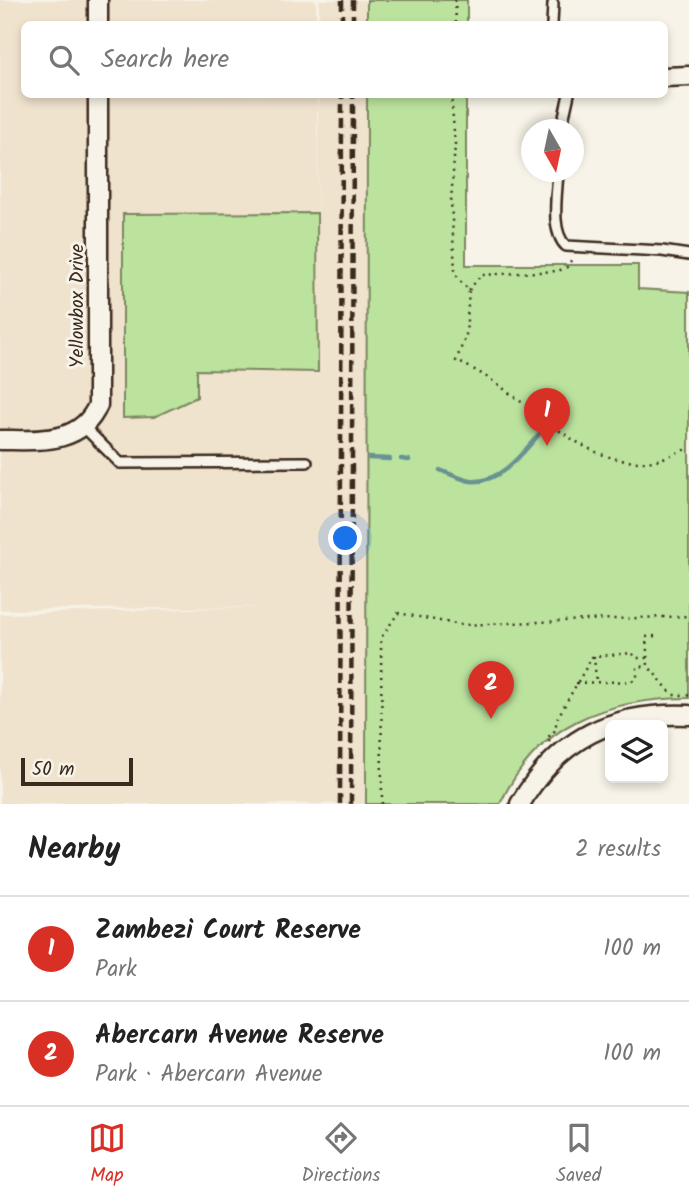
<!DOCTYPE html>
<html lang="en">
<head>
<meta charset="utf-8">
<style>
  :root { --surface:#fff; --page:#f2f2f2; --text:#222; --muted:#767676; --line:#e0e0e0; --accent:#d93025 }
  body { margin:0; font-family:Kalam,sans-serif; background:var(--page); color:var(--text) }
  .controls { position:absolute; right:21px; bottom:21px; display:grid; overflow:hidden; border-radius:10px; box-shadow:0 4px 10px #0003 }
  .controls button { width:63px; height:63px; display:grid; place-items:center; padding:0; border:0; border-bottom:2px solid var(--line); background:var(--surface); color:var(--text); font:35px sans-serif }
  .compass { position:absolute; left:521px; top:119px; width:63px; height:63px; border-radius:50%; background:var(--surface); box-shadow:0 4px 10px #0003; rotate:171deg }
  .scale { position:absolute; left:21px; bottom:18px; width:112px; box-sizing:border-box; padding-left:7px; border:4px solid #3b2a1e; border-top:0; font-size:19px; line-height:24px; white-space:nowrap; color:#3b2a1e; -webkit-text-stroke:5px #f7f3e8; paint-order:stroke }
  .you { position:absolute; left:346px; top:539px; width:24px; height:24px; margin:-18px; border:5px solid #fff; border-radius:50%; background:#1a73e8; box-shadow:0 0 0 10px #1a73e833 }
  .badge { display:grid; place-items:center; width:46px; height:46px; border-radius:50%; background:var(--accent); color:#fff; font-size:23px; font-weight:700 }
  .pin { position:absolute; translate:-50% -58px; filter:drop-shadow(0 2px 4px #0008) }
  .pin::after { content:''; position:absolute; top:37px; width:24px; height:21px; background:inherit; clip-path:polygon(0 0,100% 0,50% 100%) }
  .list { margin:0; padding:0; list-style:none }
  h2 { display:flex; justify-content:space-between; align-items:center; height:91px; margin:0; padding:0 28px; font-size:30px }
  h2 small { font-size:23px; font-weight:400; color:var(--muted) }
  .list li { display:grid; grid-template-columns:46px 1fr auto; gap:21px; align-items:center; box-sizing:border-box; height:105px; padding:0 28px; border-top:2px solid var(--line) }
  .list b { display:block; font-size:26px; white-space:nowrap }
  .list p { margin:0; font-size:23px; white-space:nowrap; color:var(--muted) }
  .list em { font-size:23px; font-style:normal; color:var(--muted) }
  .icon { flex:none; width:38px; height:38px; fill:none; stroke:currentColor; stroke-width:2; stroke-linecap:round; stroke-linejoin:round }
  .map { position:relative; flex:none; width:689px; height:804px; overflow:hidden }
  .search { position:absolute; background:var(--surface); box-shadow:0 4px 10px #0003; left:21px; right:21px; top:21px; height:77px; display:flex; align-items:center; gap:18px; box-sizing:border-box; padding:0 24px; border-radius:10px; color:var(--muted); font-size:26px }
  .sheet { height:301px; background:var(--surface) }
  nav { display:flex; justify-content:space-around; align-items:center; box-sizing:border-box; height:98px; border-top:2px solid var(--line); background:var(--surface); font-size:19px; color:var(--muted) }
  nav a { display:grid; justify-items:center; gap:4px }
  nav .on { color:var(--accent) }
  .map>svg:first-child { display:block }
  .built { fill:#f0e3ce }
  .green { fill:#bbe39e; stroke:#7b865e; stroke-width:2 }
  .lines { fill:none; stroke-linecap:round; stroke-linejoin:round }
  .stream { stroke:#699293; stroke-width:4.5 }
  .service-casing { stroke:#3b2a1e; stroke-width:14 }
  .minor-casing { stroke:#3b2a1e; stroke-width:23 }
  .path { stroke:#3b2a1e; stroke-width:2.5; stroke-dasharray:2 5; stroke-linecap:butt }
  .service { stroke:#f7f3e8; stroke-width:9 }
  .minor { stroke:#f7f3e8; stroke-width:18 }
  .rail { stroke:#3b2a1e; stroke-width:4.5; stroke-dasharray:10 5; stroke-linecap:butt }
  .labels { text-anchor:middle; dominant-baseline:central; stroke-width:6; stroke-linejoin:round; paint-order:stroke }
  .street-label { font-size:19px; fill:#3b2a1e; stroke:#f7f3e8 }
</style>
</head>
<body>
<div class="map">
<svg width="689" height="804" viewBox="0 0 689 804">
  <rect width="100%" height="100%" fill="#f7f3e8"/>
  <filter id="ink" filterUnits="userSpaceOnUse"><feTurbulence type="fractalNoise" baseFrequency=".0143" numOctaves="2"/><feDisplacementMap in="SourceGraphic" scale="14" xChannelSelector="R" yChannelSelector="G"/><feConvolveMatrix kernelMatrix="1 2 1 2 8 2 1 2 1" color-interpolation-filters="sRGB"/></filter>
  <g filter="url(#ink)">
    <g class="built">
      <path d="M0 0H316V24H24V94L317 95 318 223V95H367L366 804H0V614L266 607 0 610Z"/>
      <rect x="319" y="0" width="48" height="24"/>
    </g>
    <g class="green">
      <rect x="367" y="0" width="100" height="24"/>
      <path d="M367 95H466V265H638V289L689 292V698C605 699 538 723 500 804H366Z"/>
      <path d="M317 213 318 372 197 370V397L154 417 123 418V214Z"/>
    </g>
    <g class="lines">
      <g class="stream">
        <path d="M369 458 390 459"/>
        <path d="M401 459 409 460"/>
        <path d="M440 470C450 474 461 479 471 481 504 484 529 444 548 424"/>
      </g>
      <g class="service-casing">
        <g id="service">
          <path d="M552 24 553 4"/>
          <path d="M561 130 569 94"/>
          <path d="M558 172C557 194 550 231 566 246L662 251 689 255"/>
          <path d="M84 427 120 463 307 462"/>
        </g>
      </g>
      <g class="minor-casing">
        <g id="minor">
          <path d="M98 24V0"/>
          <path d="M664 77 689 76"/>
          <path d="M0 440C38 440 81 445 98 405V94"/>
          <path d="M520 804C559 737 613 712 689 715"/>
        </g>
      </g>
      <g class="path">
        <path d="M455 0 456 24"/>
        <path d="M451 94 455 144 451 202 455 270 458 279 469 290 466 335 456 361C521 387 571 463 643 462 658 462 675 453 689 448"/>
        <path d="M469 290 481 275 558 271 567 267 573 257"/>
        <path d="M655 636 646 637 648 666 673 695H689"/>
        <path d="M594 656 596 680"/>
        <path d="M576 683 632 681 637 677V667L648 666"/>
        <path d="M550 742 547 738 554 732 558 717 592 657 632 653 636 658H647"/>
        <path d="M382 804 381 638 398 613 461 625 689 616"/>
      </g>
      <use href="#service" class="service"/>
      <use href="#minor" class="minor"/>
      <g class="rail">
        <path d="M342 24V0"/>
        <path d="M353 24V0"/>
        <path d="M340 804 342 94"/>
        <path d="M351 804 353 94"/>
      </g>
    </g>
  </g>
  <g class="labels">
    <g class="street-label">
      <text transform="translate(78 306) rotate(-90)">Yellowbox Drive</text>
    </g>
  </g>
</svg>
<div class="controls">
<button><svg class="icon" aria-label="layers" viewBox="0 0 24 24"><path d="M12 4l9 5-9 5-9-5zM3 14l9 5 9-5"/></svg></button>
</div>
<svg class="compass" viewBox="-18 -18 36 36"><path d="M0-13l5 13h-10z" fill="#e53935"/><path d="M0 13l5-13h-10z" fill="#767676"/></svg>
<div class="scale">50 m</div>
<div class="you"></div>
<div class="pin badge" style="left:547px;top:446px">1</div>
<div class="pin badge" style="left:491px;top:719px">2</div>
<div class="search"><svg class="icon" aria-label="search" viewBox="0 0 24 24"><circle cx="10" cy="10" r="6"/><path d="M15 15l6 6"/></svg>Search here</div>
</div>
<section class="sheet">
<h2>Nearby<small>2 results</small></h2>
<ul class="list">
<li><span class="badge">1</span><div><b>Zambezi Court Reserve</b><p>Park</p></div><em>100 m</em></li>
<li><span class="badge">2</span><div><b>Abercarn Avenue Reserve</b><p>Park · Abercarn Avenue</p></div><em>100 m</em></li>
</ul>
</section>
<nav>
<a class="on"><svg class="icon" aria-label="map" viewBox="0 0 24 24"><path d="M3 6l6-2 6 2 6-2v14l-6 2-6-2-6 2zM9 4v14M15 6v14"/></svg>Map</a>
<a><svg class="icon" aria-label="directions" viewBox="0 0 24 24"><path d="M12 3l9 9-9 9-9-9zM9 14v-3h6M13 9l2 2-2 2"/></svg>Directions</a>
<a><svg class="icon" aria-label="saved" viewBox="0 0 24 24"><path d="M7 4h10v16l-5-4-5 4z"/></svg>Saved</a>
</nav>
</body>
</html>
